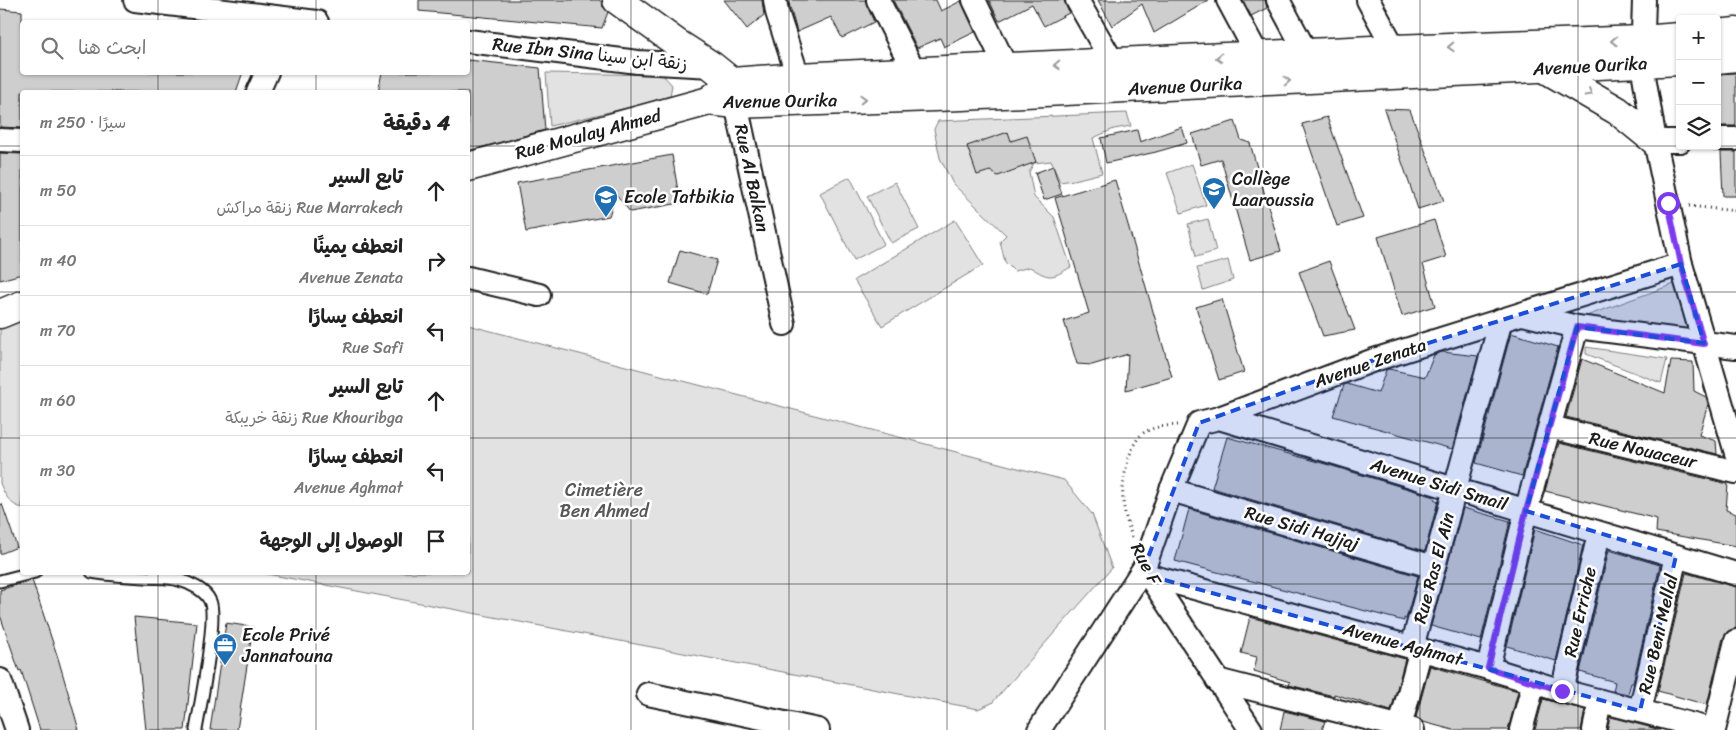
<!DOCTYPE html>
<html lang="ar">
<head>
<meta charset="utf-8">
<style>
  :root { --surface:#fff; --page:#f2f2f2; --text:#222; --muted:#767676; --line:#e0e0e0 }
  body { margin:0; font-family:Sriracha,"Playpen Sans Arabic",sans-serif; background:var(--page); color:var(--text); direction:rtl }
  .controls { position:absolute; right:15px; top:15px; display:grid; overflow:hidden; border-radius:5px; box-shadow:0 1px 4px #0004 }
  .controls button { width:45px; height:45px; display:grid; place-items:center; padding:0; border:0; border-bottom:1px solid var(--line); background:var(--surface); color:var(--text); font:25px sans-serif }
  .stop { position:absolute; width:15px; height:15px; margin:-11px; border:4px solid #7c3aed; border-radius:50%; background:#fff }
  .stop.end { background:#7c3aed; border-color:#fff; box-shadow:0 1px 5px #0008 }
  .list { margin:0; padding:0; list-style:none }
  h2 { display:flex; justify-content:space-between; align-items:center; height:65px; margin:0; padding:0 20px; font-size:21px }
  h2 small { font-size:16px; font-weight:400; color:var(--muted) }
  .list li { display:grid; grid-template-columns:32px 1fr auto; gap:15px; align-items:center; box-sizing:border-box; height:70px; padding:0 20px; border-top:1px solid var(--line) }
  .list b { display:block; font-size:19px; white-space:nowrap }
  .list p { margin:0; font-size:16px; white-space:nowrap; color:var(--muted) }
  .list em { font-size:16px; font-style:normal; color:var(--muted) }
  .icon { flex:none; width:28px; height:28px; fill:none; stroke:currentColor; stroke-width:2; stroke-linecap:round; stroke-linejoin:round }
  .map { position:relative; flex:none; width:1736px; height:730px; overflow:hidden; direction:ltr }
  .search { position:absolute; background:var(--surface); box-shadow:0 1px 4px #0004; left:20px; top:20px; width:450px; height:55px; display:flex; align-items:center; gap:12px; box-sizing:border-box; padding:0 18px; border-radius:5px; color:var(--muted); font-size:19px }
  .panel { position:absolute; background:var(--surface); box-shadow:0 1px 4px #0004; left:20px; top:90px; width:450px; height:485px; border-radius:5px; direction:rtl }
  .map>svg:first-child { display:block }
  .green { fill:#e2e2e2; stroke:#7f7f7f }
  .building { fill:#cecece; stroke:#1c1c1c }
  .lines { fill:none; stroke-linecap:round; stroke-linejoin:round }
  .service-casing { stroke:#1c1c1c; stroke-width:15 }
  .minor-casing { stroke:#1c1c1c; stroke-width:26 }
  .tertiary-casing { stroke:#1c1c1c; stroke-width:31 }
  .path { stroke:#1c1c1c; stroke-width:3; stroke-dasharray:1 4; stroke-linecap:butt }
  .service { stroke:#fff; stroke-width:11 }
  .minor { stroke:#fff; stroke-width:22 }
  .tertiary { stroke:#fff; stroke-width:28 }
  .oneway { stroke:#999 }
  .route { stroke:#7c3aed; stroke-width:6 }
  .marked { fill:#1d4ed8; fill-opacity:0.2; stroke:#1d4ed8; stroke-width:4; stroke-dasharray:10 6; stroke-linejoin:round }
  .grid { fill:none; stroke:#1c1c1c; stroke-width:1; stroke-opacity:0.55 }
  .labels { text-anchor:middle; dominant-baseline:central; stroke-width:5; stroke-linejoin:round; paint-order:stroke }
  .street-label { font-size:18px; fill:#1c1c1c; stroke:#fff }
  .poi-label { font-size:18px; fill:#1c1c1c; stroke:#fff; text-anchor:start }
  .park-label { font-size:18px; fill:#575757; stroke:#fff }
</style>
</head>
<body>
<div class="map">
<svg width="1736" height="730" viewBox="0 0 1736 730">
  <rect width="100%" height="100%" fill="#fff"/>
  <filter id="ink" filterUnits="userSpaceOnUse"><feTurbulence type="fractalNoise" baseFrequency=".02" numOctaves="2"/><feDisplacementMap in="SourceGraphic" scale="10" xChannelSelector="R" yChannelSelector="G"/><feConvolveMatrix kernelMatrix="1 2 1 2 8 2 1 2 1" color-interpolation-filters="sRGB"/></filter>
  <g filter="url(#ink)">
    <g class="green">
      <path d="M546 73 663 75 672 85 670 96 643 104 550 126Z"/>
      <path d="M1127 113 1131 126 1114 129 1093 138 1102 173 1074 180 1060 182 1051 161 1034 163 1029 172 1034 197 1054 217 1071 267C1052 278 1050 280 1030 267L1014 271 1005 262 1000 241 1006 235 953 184 940 158 934 129 938 121Z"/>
      <path d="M1192 164 1206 205 1181 213 1167 173Z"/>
      <path d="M850 177 884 244 854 260 820 193Z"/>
      <path d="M895 182 919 229 891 243 867 196Z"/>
      <path d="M1208 219 1216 251 1196 257 1188 224Z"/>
      <path d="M955 220 983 265 882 326 854 280Z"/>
      <path d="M1228 260 1233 280 1203 290 1197 268Z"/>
      <path d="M1674 284 1690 330 1578 319Z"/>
      <path d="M22 321V508C10 505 4 494 0 483V327Z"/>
      <path d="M468 325 1064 480 1092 514 1112 568 992 703 978 709 262 573 468 572Z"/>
      <path d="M1586 347 1667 359 1661 383 1586 354Z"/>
    </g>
    <g class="building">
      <path d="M419 0H599L602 2 603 7 608 12 602 28 419 11Z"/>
      <path d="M724 0H762L764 15 747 29Z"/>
      <path d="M788 0H865L874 22 842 38 831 17 797 32Z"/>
      <path d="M893 0H936L941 11 961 1 975 32 944 47 940 38 917 48Z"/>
      <path d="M989 0H1064L1069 13 1044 26 1032 4 999 21Z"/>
      <path d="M1098 0H1209L1154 33 1142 4 1112 26Z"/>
      <path d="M1243 0H1265L1267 8 1251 16Z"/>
      <path d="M0 9 22 11V72H243L236 92H22V128L0 127Z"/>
      <path d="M468 60 540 68 545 130 468 151V92H378L382 72H468Z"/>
      <path d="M1736 73V126H1717V74Z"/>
      <path d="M1384 109 1410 110 1444 201 1418 209Z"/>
      <path d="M1327 117 1363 218 1337 226 1302 124Z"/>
      <path d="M1235 121 1241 140 1250 143 1281 251 1250 260 1221 159 1201 165 1192 134Z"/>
      <path d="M1182 127 1187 143 1156 152 1106 163 1101 138 1137 130 1140 142Z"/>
      <path d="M1008 132 1011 141 1027 136 1036 162 998 176 990 171 977 175 967 146Z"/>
      <path d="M1721 152H1736V196H1723Z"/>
      <path d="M0 153 22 154V274L0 280Z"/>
      <path d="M672 155 680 203 630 212 616 194 609 216 526 232 517 183Z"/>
      <path d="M1053 166 1062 194 1044 200 1035 173Z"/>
      <path d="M1115 180 1172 377 1126 390 1128 354 1092 365 1077 364 1064 321 1089 313 1055 198Z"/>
      <path d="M1434 220 1446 257 1423 264 1435 306 1402 316 1378 237Z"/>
      <path d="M680 250 717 260 707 294 670 283Z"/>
      <path d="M1329 261 1355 330 1323 336 1299 272Z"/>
      <path d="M1222 299 1244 372 1219 380 1196 307Z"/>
      <path d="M1511 333 1558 347 1522 476 1476 463Z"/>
      <path d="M1442 352 1478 356 1452 449 1333 416 1344 385 1347 384 1378 393 1386 370 1389 369 1425 377 1434 355Z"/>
      <path d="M1582 359 1665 393 1671 361 1693 362 1694 391 1706 397 1708 404 1699 435 1716 441 1717 454 1566 417Z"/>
      <path d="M1227 437 1329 465 1435 497 1434 499 1438 501 1425 551 1212 488Z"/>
      <path d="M1559 443 1728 484 1726 510 1736 514V546L1656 532 1657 519 1545 491Z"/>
      <path d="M2 504 17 547 0 554V505Z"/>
      <path d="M1463 508 1510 521 1481 640 1431 626Z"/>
      <path d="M1189 509 1418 576 1406 619 1404 618V621L1175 561Z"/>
      <path d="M1535 529 1583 545 1556 661 1507 646Z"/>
      <path d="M1609 550 1660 565 1633 683H1631L1628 694 1613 691 1615 682 1580 672Z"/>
      <path d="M1686 573 1736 587V628L1727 632 1723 638 1707 705 1658 691Z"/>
      <path d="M32 580 58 658 79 730H40L21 670 19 671 0 615V590Z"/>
      <path d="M134 617 197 623 185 730H146Z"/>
      <path d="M1250 617 1405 659 1391 711 1334 694V696L1289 685 1290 682 1254 671 1257 657 1241 653Z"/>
      <path d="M226 623 253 627 237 730H210Z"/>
      <path d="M1430 666 1518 691 1508 730H1453L1423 722 1416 717Z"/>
      <path d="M1543 699 1585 710 1581 730H1535Z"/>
      <path d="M1284 711 1325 721 1322 730H1280Z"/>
      <path d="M1610 717 1661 730H1607Z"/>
    </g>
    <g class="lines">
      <g class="service-casing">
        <g id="service">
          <path d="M92 572C109 575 127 576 145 577 156 578 169 577 179 580 190 583 205 590 210 601 218 618 200 707 196 730"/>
          <path d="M0 581 35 572"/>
        </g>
      </g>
      <g class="minor-casing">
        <g id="minor">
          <path d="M135 0 317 22"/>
          <path d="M775 0 777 12 798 77"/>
          <path d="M878 0 914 71"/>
          <path d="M974 0 1006 67"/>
          <path d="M1077 0 1120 75"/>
          <path d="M1228 0 1258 56"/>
          <path d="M1278 0 1307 54"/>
          <path d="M1368 0 1402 63"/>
          <path d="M1644 0 1642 64 1655 141 1681 264 1736 453"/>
          <path d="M468 41 638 62 712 66"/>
          <path d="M258 92 267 72"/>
          <path d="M736 104 784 324"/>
          <path d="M1717 139H1736"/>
          <path d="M0 140 22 141"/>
          <path d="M1655 141H1680"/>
          <path d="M468 278 539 295"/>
          <path d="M1523 314 1577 327 1736 347"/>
          <path d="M1219 418 1374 360 1681 264"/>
          <path d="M1550 427 1736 472"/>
          <path d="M1171 490 1434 567"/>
          <path d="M1146 571 1251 730"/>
          <path d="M1150 576 1488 668 1562 691 1713 730"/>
          <path d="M1412 647 1501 320"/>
          <path d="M1488 668 1526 511 1577 327"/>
          <path d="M0 680 17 730"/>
          <path d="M1217 680 1413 730"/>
          <path d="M1562 691 1599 534"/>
          <path d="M648 694 818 730"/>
          <path d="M1640 711 1676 556"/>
          <path d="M1039 730 1144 568 1171 490 1199 423 1219 418 1736 574"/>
          <path d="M1399 730 1421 649"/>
          <path d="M1521 730 1534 682"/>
          <path d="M1594 730 1600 701"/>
          <path d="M1714 730 1736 641"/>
        </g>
      </g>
      <g class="tertiary-casing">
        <g id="tertiary">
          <path d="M617 0 678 44 712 66 732 82 736 100"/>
          <path d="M1717 34 1736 32"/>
          <path d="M1717 59 1736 57"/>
          <path d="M1546 69 1618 111 1655 141"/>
          <path d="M709 101 732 82 798 77 1394 49 1642 40 1680 37"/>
          <path d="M468 167 709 101 736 104 962 96 1680 61"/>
          <path d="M0 314 22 305"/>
        </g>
      </g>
      <g class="path">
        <path d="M1689 206 1736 211"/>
        <path d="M1132 537C1128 525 1124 513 1123 500 1121 483 1129 446 1141 435 1151 426 1166 426 1178 425"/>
      </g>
      <use href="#service" class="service"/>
      <use href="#minor" class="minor"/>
      <use href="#tertiary" class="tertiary"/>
    </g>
    <defs><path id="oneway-chevron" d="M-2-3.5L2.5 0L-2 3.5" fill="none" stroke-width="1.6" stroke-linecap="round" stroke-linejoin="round" transform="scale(1.25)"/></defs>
    <g class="oneway">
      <use href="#oneway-chevron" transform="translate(1614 41) rotate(178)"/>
      <use href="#oneway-chevron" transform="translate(1451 47) rotate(178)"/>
      <use href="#oneway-chevron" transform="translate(1219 58) rotate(178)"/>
      <use href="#oneway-chevron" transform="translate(1057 65) rotate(177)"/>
      <use href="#oneway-chevron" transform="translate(1287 81) rotate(-3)"/>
      <use href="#oneway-chevron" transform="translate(1589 93) rotate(30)"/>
      <use href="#oneway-chevron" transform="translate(863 99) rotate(-2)"/>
    </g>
  </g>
  <g class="lines" filter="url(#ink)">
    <path class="route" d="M1562 691 1488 668 1526 511 1577 327 1704 344 1681 264 1668 203"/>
  </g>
  <path class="marked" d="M1681 264 1704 343 1577 327 1526 511 1676 556 1640 711 1150 576 1144 568 1199 423 1374 360Z"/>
  <path class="grid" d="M158 0V22M316 0V22M473 0V730M631 0V730M789 0V730M947 0V730M1105 0V730M1263 0V730M1420 0V730M1578 0V730M158 72V92M316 72V92M0 146H22M468 146H1680M1717 146H1736M0 292H22M468 292H1736M0 438H22M468 438H1736M158 572V730M316 572V730M0 584H1736"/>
  <defs>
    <g id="school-pin" transform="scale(1.25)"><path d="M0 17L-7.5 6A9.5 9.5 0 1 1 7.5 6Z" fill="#1f6fb2" stroke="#fff"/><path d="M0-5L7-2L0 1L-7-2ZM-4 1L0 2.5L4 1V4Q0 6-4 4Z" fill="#fff"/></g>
    <g id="office-pin" transform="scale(1.25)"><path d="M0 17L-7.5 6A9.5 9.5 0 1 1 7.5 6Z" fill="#1f6fb2" stroke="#fff"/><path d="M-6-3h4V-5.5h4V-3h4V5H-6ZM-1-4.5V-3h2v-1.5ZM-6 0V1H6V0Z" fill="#fff"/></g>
  </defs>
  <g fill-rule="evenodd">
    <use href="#school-pin" x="1214" y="189"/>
    <use href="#school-pin" x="606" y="197"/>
    <use href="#office-pin" x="225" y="645"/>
  </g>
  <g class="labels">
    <g class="street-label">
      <text transform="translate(590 54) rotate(6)">Rue Ibn Sina زنقة ابن سينا</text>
      <text transform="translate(1590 66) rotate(-3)">Avenue Ourika</text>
      <text transform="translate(1185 86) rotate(-3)">Avenue Ourika</text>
      <text transform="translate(780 101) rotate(-1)">Avenue Ourika</text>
      <text transform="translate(588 134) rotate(-15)">Rue Moulay Ahmed</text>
      <text transform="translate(752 178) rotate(78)">Rue Al Balkan</text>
      <text transform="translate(1370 363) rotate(-19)">Avenue Zenata</text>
      <text transform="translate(1643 450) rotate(13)">Rue Nouaceur</text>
      <text transform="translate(1439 484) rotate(17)">Avenue Sidi Smail</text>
      <text transform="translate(1302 528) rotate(16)">Rue Sidi Hajjaj</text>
      <text transform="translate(1146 564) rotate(63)">Rue F</text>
      <text transform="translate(1434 568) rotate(-75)">Rue Ras El Ain</text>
      <text transform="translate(1580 612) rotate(-77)">Rue Erriche</text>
      <text transform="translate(1658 634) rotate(-77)">Rue Beni Mellal</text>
      <text transform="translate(1403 644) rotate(15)">Avenue Aghmat</text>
    </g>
    <g class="poi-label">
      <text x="1232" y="179">Collège<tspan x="1232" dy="21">Laaroussia</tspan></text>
      <text x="624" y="197">Ecole Tatbikia</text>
      <text x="242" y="635">Ecole Privé<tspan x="242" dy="21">Jannatouna</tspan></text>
    </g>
    <g class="park-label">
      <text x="604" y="490">Cimetière<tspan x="604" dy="21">Ben Ahmed</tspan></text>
    </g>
  </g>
</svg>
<div class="controls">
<button>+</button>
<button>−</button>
<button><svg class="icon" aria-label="layers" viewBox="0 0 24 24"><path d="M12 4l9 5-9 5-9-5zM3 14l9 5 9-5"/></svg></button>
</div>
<div class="stop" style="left:1668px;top:203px"></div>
<div class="stop end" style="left:1562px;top:691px"></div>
<div class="search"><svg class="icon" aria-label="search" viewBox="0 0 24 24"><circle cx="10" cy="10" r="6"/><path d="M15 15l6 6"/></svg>ابحث هنا</div>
<section class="panel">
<h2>4 دقيقة<small>سيرًا · 250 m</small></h2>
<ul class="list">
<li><svg class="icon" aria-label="ahead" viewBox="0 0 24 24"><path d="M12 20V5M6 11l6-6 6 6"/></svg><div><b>تابع السير</b><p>Rue Marrakech زنقة مراكش</p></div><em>50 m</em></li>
<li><svg class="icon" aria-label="right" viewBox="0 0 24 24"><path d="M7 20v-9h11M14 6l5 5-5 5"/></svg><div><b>انعطف يمينًا</b><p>Avenue Zenata</p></div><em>40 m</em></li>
<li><svg class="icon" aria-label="left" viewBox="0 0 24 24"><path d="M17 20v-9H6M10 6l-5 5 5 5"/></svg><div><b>انعطف يسارًا</b><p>Rue Safi</p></div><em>70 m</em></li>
<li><svg class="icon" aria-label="ahead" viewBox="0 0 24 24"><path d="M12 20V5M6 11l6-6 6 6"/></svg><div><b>تابع السير</b><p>Rue Khouribga زنقة خريبكة</p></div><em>60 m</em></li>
<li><svg class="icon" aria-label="left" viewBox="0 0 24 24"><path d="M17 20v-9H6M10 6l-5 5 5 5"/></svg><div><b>انعطف يسارًا</b><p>Avenue Aghmat</p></div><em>30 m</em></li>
<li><svg class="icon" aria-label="arrive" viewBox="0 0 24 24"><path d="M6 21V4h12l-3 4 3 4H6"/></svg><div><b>الوصول إلى الوجهة</b></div></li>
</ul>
</section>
</div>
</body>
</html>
